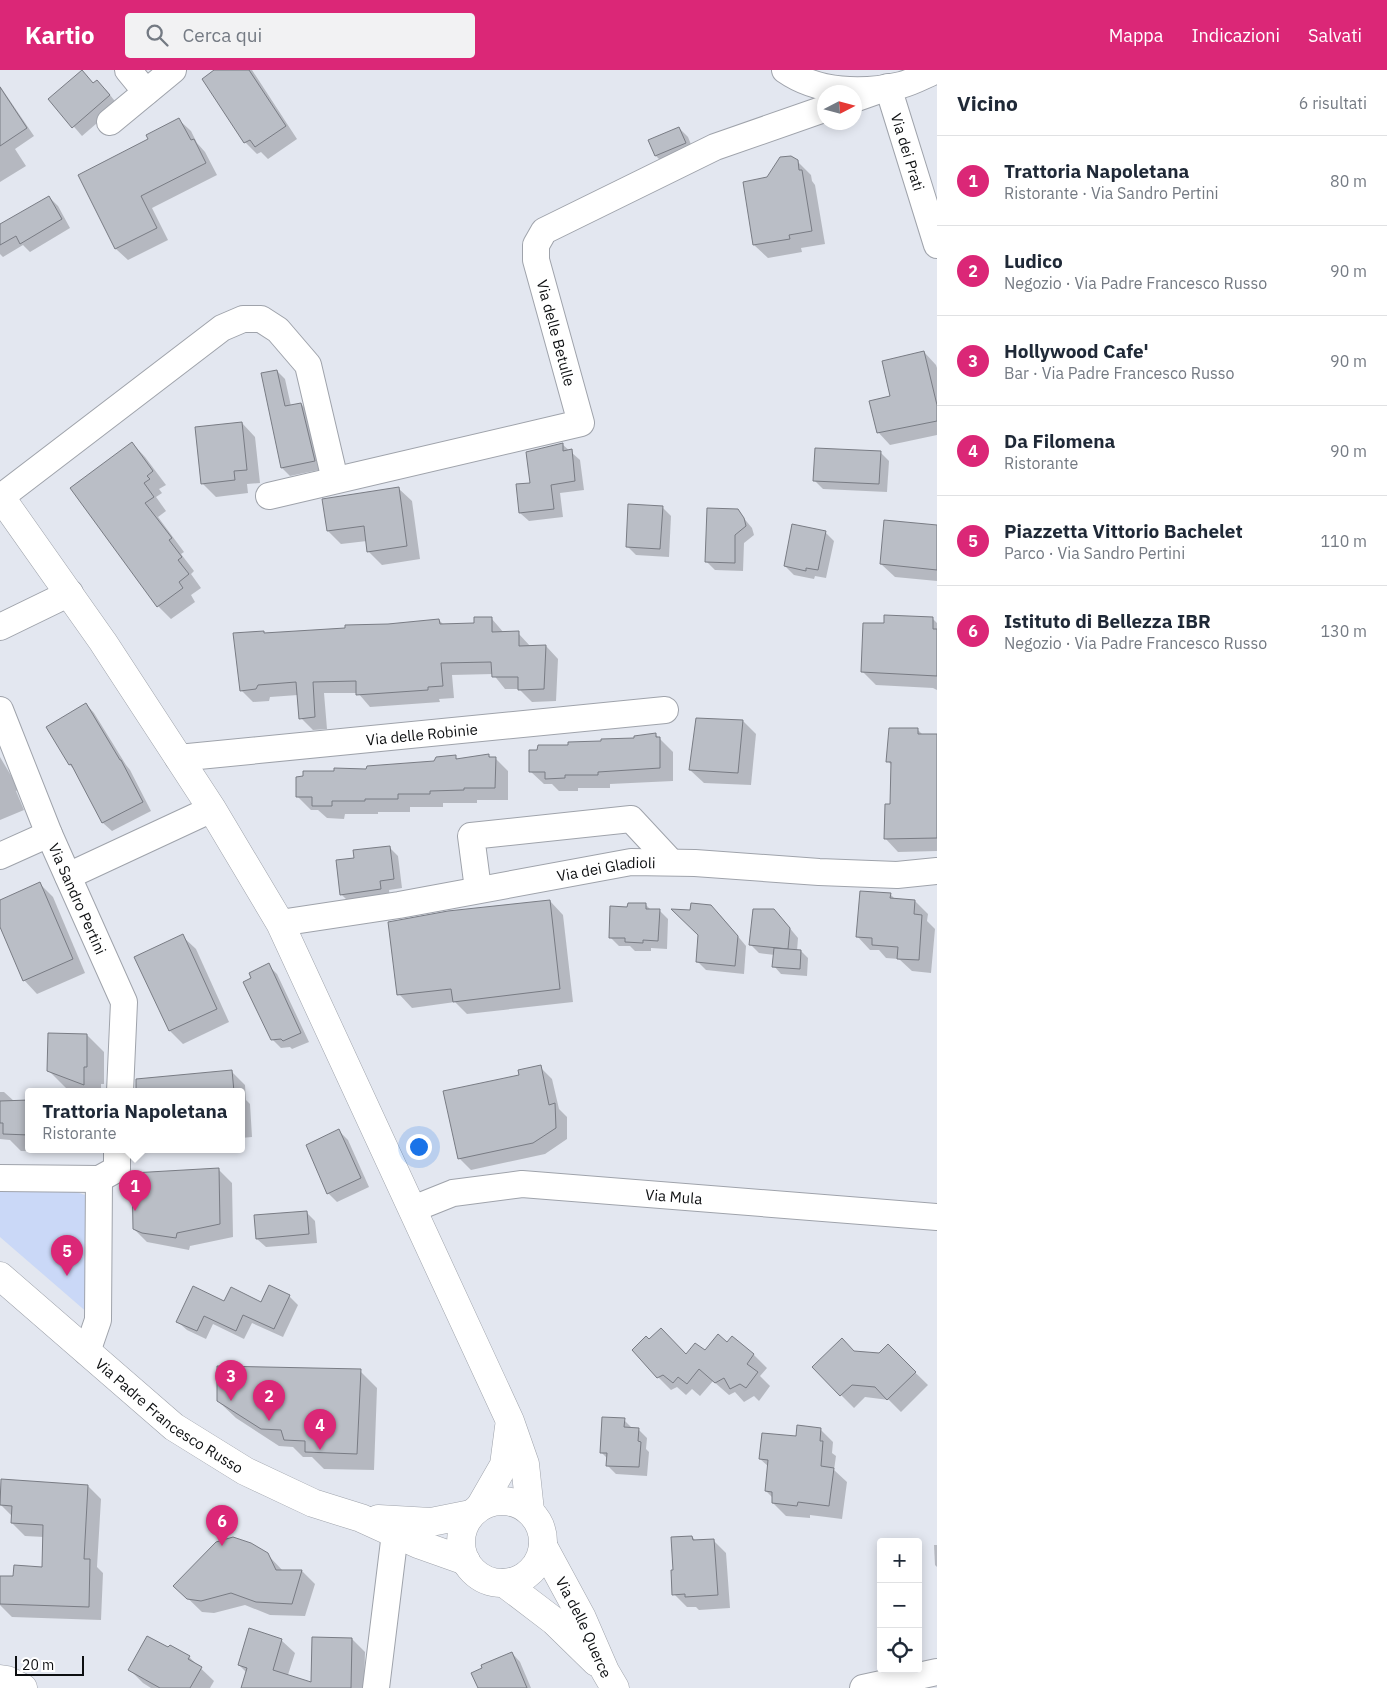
<!DOCTYPE html>
<html lang="it">
<head>
<meta charset="utf-8">
<style>
  :root { --surface:#fff; --page:#f2f2f3; --text:#1f2937; --muted:#747a83; --line:#e0e1e3; --accent:#db2777 }
  body { margin:0; font-family:"IBM Plex Sans",sans-serif; background:var(--page); color:var(--text) }
  .controls { position:absolute; right:15px; bottom:15px; display:grid; overflow:hidden; border-radius:5px; box-shadow:0 2px 12px #0003 }
  .controls button { width:45px; height:45px; display:grid; place-items:center; padding:0; border:0; border-bottom:1px solid var(--line); background:var(--surface); color:var(--text); font:25px sans-serif }
  .compass { position:absolute; left:817px; top:15px; width:45px; height:45px; border-radius:50%; background:var(--surface); box-shadow:0 2px 12px #0003; rotate:84deg }
  .scale { position:absolute; left:15px; bottom:12px; width:69px; box-sizing:border-box; padding-left:5px; border:2px solid #0d0f11; border-top:0; font-size:14px; line-height:18px; white-space:nowrap; color:#0d0f11; -webkit-text-stroke:4px #fff; paint-order:stroke }
  .you { position:absolute; left:418px; top:1076px; width:18px; height:18px; margin:-12px; border:4px solid #fff; border-radius:50%; background:#1a73e8; box-shadow:0 0 0 8px #1a73e833 }
  .badge { display:grid; place-items:center; width:32px; height:32px; border-radius:50%; background:var(--accent); color:#fff; font-size:16px; font-weight:700 }
  .pin { position:absolute; translate:-50% -41px; filter:drop-shadow(0 1px 2px #0008) }
  .pin::after { content:''; position:absolute; top:26px; width:18px; height:15px; background:inherit; clip-path:polygon(0 0,100% 0,50% 100%) }
  .popup { position:absolute; left:25px; top:1018px; width:220px; height:65px; box-sizing:border-box; display:grid; place-content:center; border-radius:5px; background:var(--surface); filter:drop-shadow(0 1px 4px #0005); font-size:16px; white-space:nowrap; color:var(--muted) }
  .popup b { font-size:19px; color:var(--text) }
  .popup::after { content:''; position:absolute; left:50%; top:100%; margin-left:-10px; border:10px solid transparent; border-top-color:var(--surface) }
  .list { margin:0; padding:0; list-style:none }
  h2 { display:flex; justify-content:space-between; align-items:center; height:65px; margin:0; padding:0 20px; font-size:21px }
  h2 small { font-size:16px; font-weight:400; color:var(--muted) }
  .list li { display:grid; grid-template-columns:32px 1fr auto; gap:15px; align-items:center; box-sizing:border-box; height:90px; padding:0 20px; border-top:1px solid var(--line) }
  .list b { display:block; font-size:19px; white-space:nowrap }
  .list p { margin:0; font-size:16px; white-space:nowrap; color:var(--muted) }
  .list em { font-size:16px; font-style:normal; color:var(--muted) }
  .icon { flex:none; width:28px; height:28px; fill:none; stroke:currentColor; stroke-width:2; stroke-linecap:round; stroke-linejoin:round }
  .map { position:relative; flex:none; width:937px; height:1618px; overflow:hidden }
  header { display:flex; align-items:center; gap:30px; box-sizing:border-box; height:70px; padding:0 25px; background:var(--accent); color:#fff }
  header strong { font-size:24px }
  nav { display:flex; gap:28px; margin-inline-start:auto; font-size:18px }
  .search { width:350px; height:45px; background:var(--page); display:flex; align-items:center; gap:12px; box-sizing:border-box; padding:0 18px; border-radius:5px; color:var(--muted); font-size:19px }
  main { display:flex }
  aside { flex:1; background:var(--surface) }
  .map>svg:first-child { display:block }
  .green { fill:#cad8f7 }
  .shadow { fill:#0003 }
  .building { fill:#babec6; stroke:#797c84 }
  .lines { fill:none; stroke-linecap:round; stroke-linejoin:round }
  .street-casing { stroke:#9fa3ab; stroke-width:28 }
  .secondary-casing { stroke:#9fa3ab; stroke-width:29 }
  .street { stroke:#fff; stroke-width:26 }
  .secondary { stroke:#fff; stroke-width:28 }
  .labels { text-anchor:middle; dominant-baseline:central; stroke-width:5; stroke-linejoin:round; paint-order:stroke }
  .street-label { font-size:15px; fill:#0d0f11; stroke:#fff }
</style>
</head>
<body>
<header>
<strong>Kartio</strong>
<div class="search"><svg class="icon" aria-label="search" viewBox="0 0 24 24"><circle cx="10" cy="10" r="6"/><path d="M15 15l6 6"/></svg>Cerca qui</div>
<nav><a>Mappa</a><a>Indicazioni</a><a>Salvati</a></nav>
</header>
<main>
<div class="map">
<svg width="937" height="1618" viewBox="0 0 937 1618">
  <rect width="100%" height="100%" fill="#e3e7f0"/>
  <path class="green" d="M0 1117 65 1118 85 1125 89 1140V1244L0 1167Z"/>
  <g class="shadow">
    <path d="M217 0H252L297 69 268 89 261 82 257 84 245 72Z"/>
    <path d="M94 14 106 20 118 35 82 66 50 29Z"/>
    <path d="M0 16 34 66 15 79 26 96 0 112Z"/>
    <path d="M179 50 191 61 197 73 205 82 217 105 152 138 168 170 128 190 116 179 80 105 150 70Z"/>
    <path d="M679 58 688 67 694 82 665 95 656 86 649 71Z"/>
    <path d="M797 91 811 105 812 111 815 115 825 174 801 178 802 182 768 188 754 175 768 108Z"/>
    <path d="M49 127 58 136 70 158 30 182 23 175 3 187 0 184V155Z"/>
    <path d="M924 282 936 295 937 298V365L890 375 878 362 892 327Z"/>
    <path d="M277 301 285 309 291 336 301 334 309 342 323 399 290 406 282 398Z"/>
    <path d="M242 353 255 367 260 413 247 414 248 423 216 427 203 414Z"/>
    <path d="M132 373 145 387 166 415 159 419 162 423 156 427 166 441 158 447 184 482 181 484 194 501 191 504 201 518 191 525 195 532 171 549 158 536Z"/>
    <path d="M562 374 580 390 584 420 560 423 563 447 529 451 520 443 531 414Z"/>
    <path d="M881 383 889 391 887 422 823 419 814 410Z"/>
    <path d="M398 418 412 431 420 489 382 495 368 481 367 471 341 474 328 461Z"/>
    <path d="M662 437 671 446 669 487 636 485 627 476Z"/>
    <path d="M737 440 752 458 754 465 744 473 743 501 715 500 706 491Z"/>
    <path d="M937 456V511L895 507 881 494Z"/>
    <path d="M825 462 834 471 826 508 815 506 814 509 794 505 785 496Z"/>
    <path d="M932 548 937 553V620L933 618 876 615 862 601 885 555Z"/>
    <path d="M492 549 504 563H518L531 577 546 576 558 589 556 631 532 632 519 619H505L493 604 452 605 454 628 439 629 440 632 370 637 358 623H324L327 659 313 660 301 648 298 625 270 627 269 631 253 632 241 620 265 564 389 556 439 550 444 555 475 554Z"/>
    <path d="M86 634 94 643 126 695 130 700 151 741 112 761 103 753 77 702 70 695Z"/>
    <path d="M743 651 756 664 751 715 704 713 690 700Z"/>
    <path d="M917 659 924 666H937V781L898 782 885 768 892 735V696L888 691Z"/>
    <path d="M655 664 673 682V711L610 714V718H578V721H559L552 714H544L530 701 569 676 634 669Z"/>
    <path d="M488 685 491 688H495L508 701V730H477V733H443V737H410V742H378V744H345L344 749 327 748 318 740H311L298 727 367 700 434 692 455 687 458 690Z"/>
    <path d="M0 687 19 719 16 721 24 740 0 750Z"/>
    <path d="M389 777 398 786 402 818 389 820 390 828 350 833 341 824 355 789Z"/>
    <path d="M40 814 53 827 85 903 37 924 24 910 0 854V831Z"/>
    <path d="M890 824 896 830 915 831 928 844 927 851 935 859 931 903 912 901 899 889 886 888 879 880H870L857 866Z"/>
    <path d="M550 831 563 845 573 932 467 944 455 932 412 938 399 924Z"/>
    <path d="M646 835 651 840H659L668 849 667 879 651 878V881H635L630 876H619L610 867 629 838Z"/>
    <path d="M720 845 746 876 744 904 706 900 697 891Z"/>
    <path d="M783 850 798 868 797 881H801L808 888 807 906 781 904 774 896 775 885 759 883 750 874Z"/>
    <path d="M182 866 196 879 229 952 183 974 170 961Z"/>
    <path d="M268 895 277 904 309 972 292 979 290 977 281 978 272 969 253 909Z"/>
    <path d="M87 965 104 982V1014H101V1022H77L66 1018 48 1000Z"/>
    <path d="M540 997 552 1009 559 1039 567 1047V1069L545 1084 471 1100 459 1088 520 1006Z"/>
    <path d="M232 1002 245 1015 246 1030 250 1034 252 1067 241 1068V1022H152L151 1008Z"/>
    <path d="M0 1022H4L15 1032H29V1080H86V1082L21 1081 10 1070 0 1069Z"/>
    <path d="M339 1061 348 1070 369 1117 337 1132 328 1123Z"/>
    <path d="M219 1100 232 1113 233 1167 190 1176 189 1180 147 1172 134 1159Z"/>
    <path d="M306 1142 315 1151 317 1173 266 1177 257 1169Z"/>
    <path d="M270 1217 289 1226 298 1235 283 1267 252 1253 244 1269 213 1254 206 1269 187 1260 178 1252 225 1232 262 1234Z"/>
    <path d="M727 1273 754 1285 767 1298 760 1306 770 1316 759 1331 754 1326 744 1332 735 1322 729 1325 713 1311 700 1326 692 1319 686 1325 677 1317 671 1320 658 1307 686 1286 705 1282Z"/>
    <path d="M888 1276 928 1315 901 1342 889 1330 865 1327 854 1338 813 1297 854 1282 879 1285Z"/>
    <path d="M360 1301 377 1318 374 1400 324 1399 312 1387H303L293 1377 279 1376 236 1348 218 1331Z"/>
    <path d="M624 1350 633 1359H638L647 1368 646 1379 649 1382 647 1406 616 1404 607 1395 608 1389 601 1382Z"/>
    <path d="M820 1359 833 1372 832 1383 836 1386 834 1400 847 1412 842 1449 810 1445V1448L786 1446 773 1433V1428L766 1421 769 1397 760 1389 797 1368Z"/>
    <path d="M2 1411 88 1416 101 1429 97 1497 103 1503 101 1550 12 1547 0 1535V1507L14 1508 43 1498 44 1467 25 1466 12 1453V1446L0 1434Z"/>
    <path d="M692 1467 696 1471 713 1470 726 1483 730 1538 699 1540 696 1537H687L674 1524 675 1501Z"/>
    <path d="M934 1475H937V1497L935 1495Z"/>
    <path d="M267 1484 283 1501H302L315 1514 305 1546 270 1545 245 1535 214 1543 202 1542 175 1516Z"/>
    <path d="M352 1569 365 1582 364 1618H312Z"/>
    <path d="M281 1570 295 1583 287 1608 297 1618H242L247 1603 239 1595Z"/>
    <path d="M168 1579 189 1587 214 1611 210 1618H151L143 1613 130 1600Z"/>
    <path d="M512 1583 520 1592 531 1618H479Z"/>
  </g>
  <g class="building">
    <path d="M82 0 93 13 97 10 110 25 72 58 48 29Z"/>
    <path d="M214 0H249L286 56 255 77 250 70 244 73 202 9Z"/>
    <path d="M0 17 27 58 0 76Z"/>
    <path d="M179 48 191 70 194 69 206 93 141 126 157 158 115 179 78 105 148 69 146 65Z"/>
    <path d="M679 57 686 73 655 86 648 70Z"/>
    <path d="M791 86 798 90 799 100H802L812 161 789 165 790 169 753 175 743 112 767 107 780 87Z"/>
    <path d="M49 126 62 149 20 174 16 166 0 175V154Z"/>
    <path d="M924 281 937 335V351L877 363 869 331 890 326 882 291Z"/>
    <path d="M277 300 285 336 301 333 315 391 281 398 261 303Z"/>
    <path d="M242 352 247 400 234 401 235 410 201 414 195 357Z"/>
    <path d="M132 372 153 401 147 406 150 409 144 413 154 427 145 433 172 468 169 470 182 487 178 490 189 504 179 512 183 518 157 537 70 418Z"/>
    <path d="M563 373V381L572 379 575 411 551 415 554 439 519 443 516 414 530 413 526 382Z"/>
    <path d="M815 378 881 381 879 414 813 411Z"/>
    <path d="M399 417 407 476 367 482 364 456 327 461 322 429Z"/>
    <path d="M628 434 663 436 660 479 626 477Z"/>
    <path d="M707 438 738 439 744 448 746 456 735 465V493L705 492Z"/>
    <path d="M884 450 937 455V500L880 494Z"/>
    <path d="M792 454 826 461 818 500 806 498V501L784 496Z"/>
    <path d="M884 545 933 547V559H937V606L861 602 863 553H884Z"/>
    <path d="M474 547H492V562L519 561V576L546 575 544 619 518 620V607H492L491 592 441 593 443 616 428 617V620L356 625V611L313 612 315 647 299 649 296 612 258 615 256 619 240 621 233 563 264 561V563L345 558V555L388 554 439 549 440 554 474 553Z"/>
    <path d="M86 633 120 690H121L143 732 102 753 71 694 69 695 46 657Z"/>
    <path d="M696 648 743 650 738 703 689 700Z"/>
    <path d="M889 658H918V664H937V768L884 769 885 734H890L891 692H886Z"/>
    <path d="M656 663V667H660V698L598 702V705H565V708L545 709V702H529V680H537L538 675H568V672L601 671V669L634 668V666Z"/>
    <path d="M489 684V687H496L495 718H464V720L430 721V724H398V729H365V731H332V736H312V727H296V707L303 706V701H334V698L366 699 367 696 434 691 436 687 456 685V689Z"/>
    <path d="M390 776 394 809 380 811 381 819 340 825 336 790 354 788 353 780Z"/>
    <path d="M40 812 73 889 23 911 0 857V830Z"/>
    <path d="M860 821 891 823 890 828 915 830 914 844 922 845 919 890 897 889 898 877 872 875V868L856 867Z"/>
    <path d="M550 830 560 919 453 932 451 919 397 925 388 852 448 841Z"/>
    <path d="M628 833H646V839H660L658 871 643 870V873L625 872V868H609L610 836 627 837Z"/>
    <path d="M691 833 711 835 738 866 735 896 696 892 698 865 671 839 690 840Z"/>
    <path d="M753 839H774L790 858 788 879 749 875Z"/>
    <path d="M183 864 217 939 169 961 134 887Z"/>
    <path d="M774 878 801 880 800 899 772 897Z"/>
    <path d="M269 893 301 963 283 971 281 969 271 970 243 912 251 908 249 903Z"/>
    <path d="M48 963 87 964V997H84V1015L47 1001Z"/>
    <path d="M541 995 549 1035 555 1033 556 1058 533 1073 458 1089 443 1021 519 1005 518 1000Z"/>
    <path d="M232 1000 234 1022H136V1009Z"/>
    <path d="M29 1030V1065L3 1064V1053H0V1031Z"/>
    <path d="M339 1059 361 1108 327 1124 306 1075Z"/>
    <path d="M219 1098 220 1154 177 1163 176 1168 142 1163 133 1159 132 1103Z"/>
    <path d="M307 1141 309 1164 256 1169 254 1145Z"/>
    <path d="M269 1215 290 1225 274 1259 243 1245 236 1261 204 1246 197 1261 176 1252 193 1216 224 1231 231 1217 261 1232Z"/>
    <path d="M661 1258 686 1284 695 1273 705 1280 718 1264 727 1272 732 1266 754 1284 747 1294 758 1302 746 1318 740 1314 730 1319 724 1308 715 1313 699 1299 687 1314 678 1307 673 1313 663 1305 657 1308 632 1280 646 1266 649 1269Z"/>
    <path d="M842 1268 854 1281 879 1283 888 1274 916 1302 887 1330 875 1317 852 1315 840 1326 812 1297Z"/>
    <path d="M217 1296 361 1299 357 1384 305 1382V1371L284 1370 281 1360 261 1359 217 1331Z"/>
    <path d="M602 1347 625 1348 624 1357 639 1358 638 1371 641 1372 639 1397 606 1396 607 1383H600Z"/>
    <path d="M797 1355 821 1358 820 1371H823L821 1396 834 1398 829 1436 798 1432 797 1436 772 1433V1422L765 1421 768 1390 759 1389 762 1363 796 1366Z"/>
    <path d="M1 1409 88 1415 84 1489H90L89 1537 0 1534V1506H13L14 1495 42 1497 43 1455 11 1453 12 1436 0 1435Z"/>
    <path d="M692 1466 693 1470 714 1469 718 1525 685 1527V1524L672 1525 671 1500H673L671 1467Z"/>
    <path d="M233 1467 251 1473 268 1483 276 1500H302L292 1534 256 1532 231 1523 201 1531 187 1529 173 1516 216 1472Z"/>
    <path d="M249 1558 282 1569 273 1600 311 1612 312 1567 352 1568 351 1618H241L247 1598 238 1595Z"/>
    <path d="M147 1566 168 1577 170 1575 190 1586 188 1589 202 1597 190 1618H160L128 1600Z"/>
    <path d="M512 1582 527 1618H478L471 1603 482 1598 481 1595Z"/>
  </g>
  <g class="lines">
    <g class="street-casing">
      <g id="street">
        <path d="M128 0 146 22"/>
        <path d="M785 0C818 23 863 24 901 15 913 12 925 5 937 0"/>
        <path id="s1" d="M854 29 888 17 937 175"/>
        <path d="M110 52 173 0"/>
        <path d="M269 426 581 353 536 190V175L544 161 715 77 824 39"/>
        <path d="M1 427 222 258 243 249H261L278 260 308 295 335 410"/>
        <path d="M0 557 70 523"/>
        <path id="s2" d="M0 640 49 764 124 932 120 1022"/>
        <path id="s3" d="M178 688 665 640"/>
        <path d="M0 786 49 764"/>
        <path d="M68 806 212 739"/>
        <path d="M478 819 471 766 631 749 671 792"/>
        <path id="s4" d="M280 853 399 835 631 792 695 793 819 802 897 805 937 801"/>
        <path d="M0 1108 99 1109"/>
        <path d="M99 1109 117 1099V1080"/>
        <path id="s5" d="M413 1139 453 1123 522 1114 937 1147"/>
        <path d="M87 1282 98 1250 99 1109"/>
        <path d="M376 1618 395 1463"/>
        <path d="M863 1618 937 1602"/>
      </g>
    </g>
    <g class="secondary-casing">
      <g id="secondary">
        <path d="M0 426 103 572 212 739 280 853 510 1351 525 1394 530 1441"/>
        <path id="s6" d="M0 1206 174 1357 245 1401 313 1433 361 1448 418 1474 466 1491"/>
        <circle cx="502" cy="1472" r="41"/>
        <path d="M481 1435 504 1395 509 1357"/>
        <path d="M378 1449 431 1452 471 1444"/>
        <path id="s7" d="M543 1476 582 1548 605 1601 615 1618"/>
        <path d="M504 1513 554 1551 596 1592"/>
        <path d="M0 1609 7 1610 23 1618"/>
      </g>
    </g>
    <use href="#street" class="street"/>
    <use href="#secondary" class="secondary"/>
  </g>
  <g class="labels">
    <g class="street-label">
      <text stroke="none"><textPath href="#s1" startOffset="104">Via dei Prati</textPath></text>
      <text transform="translate(556 263) rotate(75)">Via delle Betulle</text>
      <text stroke="none"><textPath href="#s3" startOffset="245">Via delle Robinie</textPath></text>
      <text stroke="none"><textPath href="#s4" startOffset="331">Via dei Gladioli</textPath></text>
      <text stroke="none"><textPath href="#s2" startOffset="204">Via Sandro Pertini</textPath></text>
      <text stroke="none"><textPath href="#s5" startOffset="265">Via Mula</textPath></text>
      <text stroke="none"><textPath href="#s6" startOffset="220">Via Padre Francesco Russo</textPath></text>
      <text stroke="none"><textPath href="#s7" startOffset="91">Via delle Querce</textPath></text>
    </g>
  </g>
</svg>
<div class="controls">
<button>+</button>
<button>−</button>
<button><svg class="icon" aria-label="locate" viewBox="0 0 24 24"><circle cx="12" cy="12" r="6"/><path d="M12 2v4M12 18v4M2 12h4M18 12h4"/></svg></button>
</div>
<svg class="compass" viewBox="-18 -18 36 36"><path d="M0-13l5 13h-10z" fill="#e53935"/><path d="M0 13l5-13h-10z" fill="#747a83"/></svg>
<div class="scale">20 m</div>
<div class="you"></div>
<div class="pin badge" style="left:135px;top:1141px">1</div>
<div class="popup"><b>Trattoria Napoletana</b>Ristorante</div>
<div class="pin badge" style="left:269px;top:1351px">2</div>
<div class="pin badge" style="left:231px;top:1331px">3</div>
<div class="pin badge" style="left:320px;top:1380px">4</div>
<div class="pin badge" style="left:67px;top:1206px">5</div>
<div class="pin badge" style="left:222px;top:1476px">6</div>
</div>
<aside>
<h2>Vicino<small>6 risultati</small></h2>
<ul class="list">
<li><span class="badge">1</span><div><b>Trattoria Napoletana</b><p>Ristorante · Via Sandro Pertini</p></div><em>80 m</em></li>
<li><span class="badge">2</span><div><b>Ludico</b><p>Negozio · Via Padre Francesco Russo</p></div><em>90 m</em></li>
<li><span class="badge">3</span><div><b>Hollywood Cafe'</b><p>Bar · Via Padre Francesco Russo</p></div><em>90 m</em></li>
<li><span class="badge">4</span><div><b>Da Filomena</b><p>Ristorante</p></div><em>90 m</em></li>
<li><span class="badge">5</span><div><b>Piazzetta Vittorio Bachelet</b><p>Parco · Via Sandro Pertini</p></div><em>110 m</em></li>
<li><span class="badge">6</span><div><b>Istituto di Bellezza IBR</b><p>Negozio · Via Padre Francesco Russo</p></div><em>130 m</em></li>
</ul>
</aside>
</main>
</body>
</html>
